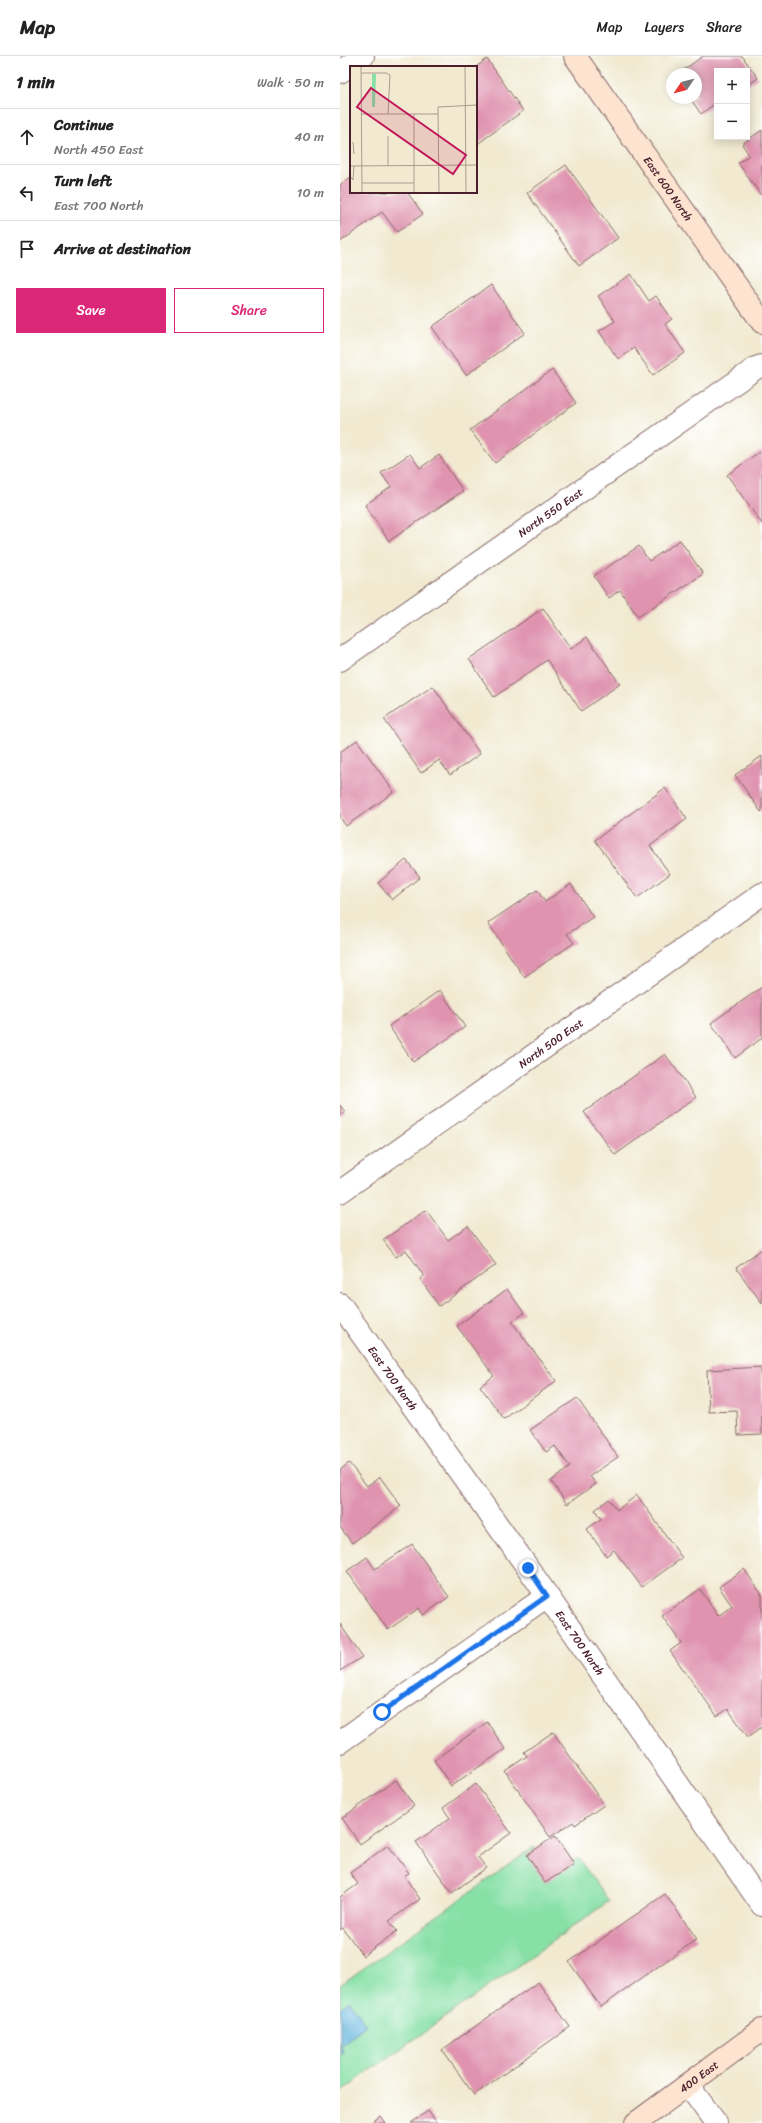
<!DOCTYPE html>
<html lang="en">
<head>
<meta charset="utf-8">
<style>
  :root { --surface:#fff; --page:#f2f2f2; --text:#222; --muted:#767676; --line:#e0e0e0; --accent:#db2777 }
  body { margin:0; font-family:Sriracha,sans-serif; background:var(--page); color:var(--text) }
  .controls { position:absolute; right:12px; top:12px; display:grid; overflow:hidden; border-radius:0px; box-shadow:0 2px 10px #0003 }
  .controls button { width:36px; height:36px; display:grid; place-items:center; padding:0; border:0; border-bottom:1px solid var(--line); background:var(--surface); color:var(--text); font:20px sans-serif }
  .compass { position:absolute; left:326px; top:12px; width:36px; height:36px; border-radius:50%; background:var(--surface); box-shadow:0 2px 10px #0003; rotate:235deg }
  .stop { position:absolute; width:12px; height:12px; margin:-9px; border:3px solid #1a73e8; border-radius:50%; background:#fff }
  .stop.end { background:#1a73e8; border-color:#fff; box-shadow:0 1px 4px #0008 }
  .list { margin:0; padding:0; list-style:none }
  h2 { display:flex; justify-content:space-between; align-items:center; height:52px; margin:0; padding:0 16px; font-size:17px }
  h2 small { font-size:13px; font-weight:400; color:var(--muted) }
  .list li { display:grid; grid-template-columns:26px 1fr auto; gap:12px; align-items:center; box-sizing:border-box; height:56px; padding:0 16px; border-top:1px solid var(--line) }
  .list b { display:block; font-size:15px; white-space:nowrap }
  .list p { margin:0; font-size:13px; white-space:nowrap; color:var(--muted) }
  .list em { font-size:13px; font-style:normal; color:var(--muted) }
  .actions { display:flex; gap:8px; padding:12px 16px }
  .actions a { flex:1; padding:9px 0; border:1px solid var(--accent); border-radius:0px; text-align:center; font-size:14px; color:var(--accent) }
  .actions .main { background:var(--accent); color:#fff }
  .icon { flex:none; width:22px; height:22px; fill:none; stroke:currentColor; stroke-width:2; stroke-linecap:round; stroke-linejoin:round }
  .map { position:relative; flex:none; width:422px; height:2067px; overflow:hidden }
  header { display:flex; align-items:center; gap:24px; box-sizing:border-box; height:56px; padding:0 20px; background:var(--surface); border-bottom:1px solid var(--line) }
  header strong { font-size:19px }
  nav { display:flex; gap:22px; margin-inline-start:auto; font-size:14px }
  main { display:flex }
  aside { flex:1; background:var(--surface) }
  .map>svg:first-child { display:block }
  .green { fill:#87e0a6; stroke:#688068 }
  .water { fill:#63b5de; stroke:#566a84 }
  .building { fill:#df93ae }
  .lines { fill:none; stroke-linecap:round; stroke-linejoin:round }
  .street-casing { stroke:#846665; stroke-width:24 }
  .secondary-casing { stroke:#846665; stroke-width:24 }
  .street { stroke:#fff; stroke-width:22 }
  .secondary { stroke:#fde4d1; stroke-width:22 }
  .route { stroke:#1a73e8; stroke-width:5 }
  .labels { text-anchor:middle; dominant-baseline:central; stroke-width:3; stroke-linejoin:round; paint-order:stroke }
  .street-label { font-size:11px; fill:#4a1f2b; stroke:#fff }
  .inset-road { fill:none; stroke:#ae998f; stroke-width:1 }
  .view { fill:#c2185b; fill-opacity:0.15; stroke:#c2185b; stroke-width:2 }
  .inset-edge { fill:none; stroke:#4a1f2b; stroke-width:2 }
</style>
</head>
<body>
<header>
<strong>Map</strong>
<nav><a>Map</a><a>Layers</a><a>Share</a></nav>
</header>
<main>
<aside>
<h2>1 min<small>Walk · 50 m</small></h2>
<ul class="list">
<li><svg class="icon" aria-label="ahead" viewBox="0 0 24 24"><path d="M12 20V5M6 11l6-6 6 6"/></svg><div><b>Continue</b><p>North 450 East</p></div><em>40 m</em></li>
<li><svg class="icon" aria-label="left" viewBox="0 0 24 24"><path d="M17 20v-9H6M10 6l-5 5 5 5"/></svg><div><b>Turn left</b><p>East 700 North</p></div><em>10 m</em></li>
<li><svg class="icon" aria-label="arrive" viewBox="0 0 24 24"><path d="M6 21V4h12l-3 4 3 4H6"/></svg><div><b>Arrive at destination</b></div></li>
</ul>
<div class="actions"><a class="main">Save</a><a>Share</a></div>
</aside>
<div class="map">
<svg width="422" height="2067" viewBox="0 0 422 2067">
  <rect width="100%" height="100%" fill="#fff"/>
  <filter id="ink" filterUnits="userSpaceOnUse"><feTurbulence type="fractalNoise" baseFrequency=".025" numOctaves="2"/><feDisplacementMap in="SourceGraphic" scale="8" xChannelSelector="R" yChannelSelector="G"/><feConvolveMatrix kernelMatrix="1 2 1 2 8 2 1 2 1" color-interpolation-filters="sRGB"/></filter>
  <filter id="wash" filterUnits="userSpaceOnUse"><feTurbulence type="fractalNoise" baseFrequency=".012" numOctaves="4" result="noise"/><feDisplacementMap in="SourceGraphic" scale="16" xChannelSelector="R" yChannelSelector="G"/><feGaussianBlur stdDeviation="0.9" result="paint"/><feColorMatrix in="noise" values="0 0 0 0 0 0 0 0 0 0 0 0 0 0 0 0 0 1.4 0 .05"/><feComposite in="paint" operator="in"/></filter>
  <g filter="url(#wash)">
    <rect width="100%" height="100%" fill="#f1ead1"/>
    <path class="green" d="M194 1791 213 1819 238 1802 269 1845 0 2036V1929Z"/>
    <path class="water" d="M10 1945 26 1969 1 1989 3 1997 0 1998V1952Z"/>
    <g id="blocks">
      <g class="building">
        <path d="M363 0H402L418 22 407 30V15H377V46L361 58 350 42H356V18H338Z"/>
        <path d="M147 3 183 55 136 89V11Z"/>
        <path d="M422 74V139H421L398 107 409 99 402 88Z"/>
        <path d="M226 109 278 182 239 210 187 137Z"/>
        <path d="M11 121V136H67L83 158 57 176 42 156 0 186V129Z"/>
        <path d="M291 218 309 245 316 240 332 263 325 268 345 297 313 319 294 292 278 303 259 275 275 265 258 240Z"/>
        <path d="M151 229 185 277 126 319 92 271Z"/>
        <path d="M212 314 236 347 155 407 130 374Z"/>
        <path d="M422 394V468L387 419Z"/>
        <path d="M70 398 80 412 99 399 123 435 49 485 25 449 51 431 41 417Z"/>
        <path d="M340 484 363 518 298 561 280 534 269 542 254 520 299 490 309 505Z"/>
        <path d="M203 552 231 593 247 581 280 628 241 655 207 604 154 641 129 603Z"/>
        <path d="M93 630 140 698 110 719 99 704 81 717 44 663Z"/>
        <path d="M17 684 54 736 6 770 0 761V696Z"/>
        <path d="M422 700V755L421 756 395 719Z"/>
        <path d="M325 732 347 763 310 790 330 818 297 842 255 784Z"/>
        <path d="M66 804 80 821 52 844 38 827Z"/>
        <path d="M231 828 253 861 227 878 234 887 184 921 148 867 197 834 205 846Z"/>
        <path d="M422 931V982L395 1002 371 967Z"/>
        <path d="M100 934 125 971 73 1006 49 970Z"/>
        <path d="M325 998 356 1041 275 1099 244 1056Z"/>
        <path d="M0 1049 5 1056 0 1060Z"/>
        <path d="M86 1154 108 1184 128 1170 156 1209 99 1250 80 1223 84 1220 66 1194 56 1201 43 1184Z"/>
        <path d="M422 1193V1247L396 1212Z"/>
        <path d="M167 1233 184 1257 172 1266 216 1325 164 1363 140 1330 154 1320 117 1270Z"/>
        <path d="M421 1311 422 1378 398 1379 397 1355 369 1356 367 1314Z"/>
        <path d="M237 1342 278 1401 250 1420 256 1428 227 1448 211 1425 230 1411 215 1390 206 1396 190 1374Z"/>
        <path d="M9 1407 27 1430 40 1421 61 1450 12 1487 0 1471V1414Z"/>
        <path d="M297 1439 342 1502 302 1531 274 1494 266 1500 247 1473 261 1463 255 1454 269 1443 277 1454Z"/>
        <path d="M72 1488 109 1541 83 1559 79 1552 48 1574 7 1515 27 1501 35 1513Z"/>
        <path d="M404 1513 422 1539V1671L408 1681 388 1653 377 1660 330 1595 341 1587 322 1560 360 1533 378 1560 392 1550 379 1531Z"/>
        <path d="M0 1568 22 1601 0 1615Z"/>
        <path d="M147 1666 165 1693 111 1730 94 1704Z"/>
        <path d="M213 1676 264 1749 235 1769 233 1766 210 1781 165 1715 187 1700 184 1696Z"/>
        <path d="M56 1724 74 1750 20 1788 2 1762Z"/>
        <path d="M136 1728 171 1777 138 1801 146 1812 112 1837 76 1786 110 1762 103 1752Z"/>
        <path d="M215 1780 234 1808 205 1827 187 1799Z"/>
        <path d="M48 1789 69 1817 64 1820 80 1843 49 1865 57 1875 23 1900 3 1872 0 1874V1841L18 1828 10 1817Z"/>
        <path d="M325 1838 357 1883 261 1951 229 1906Z"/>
        <path d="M198 1926 230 1971 134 2039 102 1994Z"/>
        <path d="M88 2055 97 2067H71Z"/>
        <path d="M40 2060 45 2067H31Z"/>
      </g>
    </g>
  </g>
  <g filter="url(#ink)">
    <use href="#blocks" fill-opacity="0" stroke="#846665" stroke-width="1"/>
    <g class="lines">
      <g class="street-casing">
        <g id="street">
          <path d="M0 16 23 0"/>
          <path id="s1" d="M0 604 416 312 422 310"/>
          <path id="s2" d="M0 1136 422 838"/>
          <path id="s3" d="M0 1248 188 1512 422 1849"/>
          <path d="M0 1686 207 1540"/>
          <path d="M348 2029 376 2067"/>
        </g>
      </g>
      <g class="secondary-casing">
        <g id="secondary">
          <path id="s4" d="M235 0 422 266"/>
          <path id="s5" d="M296 2067 422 1974"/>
        </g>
      </g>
      <use href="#street" class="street"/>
      <use href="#secondary" class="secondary"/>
    </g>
  </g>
  <g class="lines" filter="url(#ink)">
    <path class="route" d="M42 1656 207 1540 188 1512"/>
  </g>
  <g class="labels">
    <g class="street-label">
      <text stroke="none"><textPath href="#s4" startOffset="162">East 600 North</textPath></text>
      <text stroke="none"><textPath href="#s1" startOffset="257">North 550 East</textPath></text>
      <text stroke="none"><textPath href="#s2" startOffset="258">North 500 East</textPath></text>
      <text stroke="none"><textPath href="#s3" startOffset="91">East 700 North</textPath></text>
      <text stroke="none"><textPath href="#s3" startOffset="415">East 700 North</textPath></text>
      <text stroke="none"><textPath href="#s5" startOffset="78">400 East</textPath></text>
    </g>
  </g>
  <g transform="translate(10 10)">
    <rect width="127" height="127" fill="#f1ead1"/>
    <path d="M22 8H26L25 41H22Z" fill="#87e0a6"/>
    <path class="inset-road" d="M11 0 12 127M115 0 116 127M11 7H36L40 9 38 48M11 48H88M64 48V127M3 76 4 88M0 100 127 99M38 100V70M0 110 3 114 4 100M12 117H64M89 127 88 41 127 39"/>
    <path class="view" d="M21 22 116 89 103 108 7 41Z"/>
    <rect width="127" height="127" class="inset-edge"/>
  </g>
</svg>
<div class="controls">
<button>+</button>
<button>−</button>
</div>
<svg class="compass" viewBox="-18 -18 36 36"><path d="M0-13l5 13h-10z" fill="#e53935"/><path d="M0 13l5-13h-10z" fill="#767676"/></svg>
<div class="stop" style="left:42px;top:1656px"></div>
<div class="stop end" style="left:188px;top:1512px"></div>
</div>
</main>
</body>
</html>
